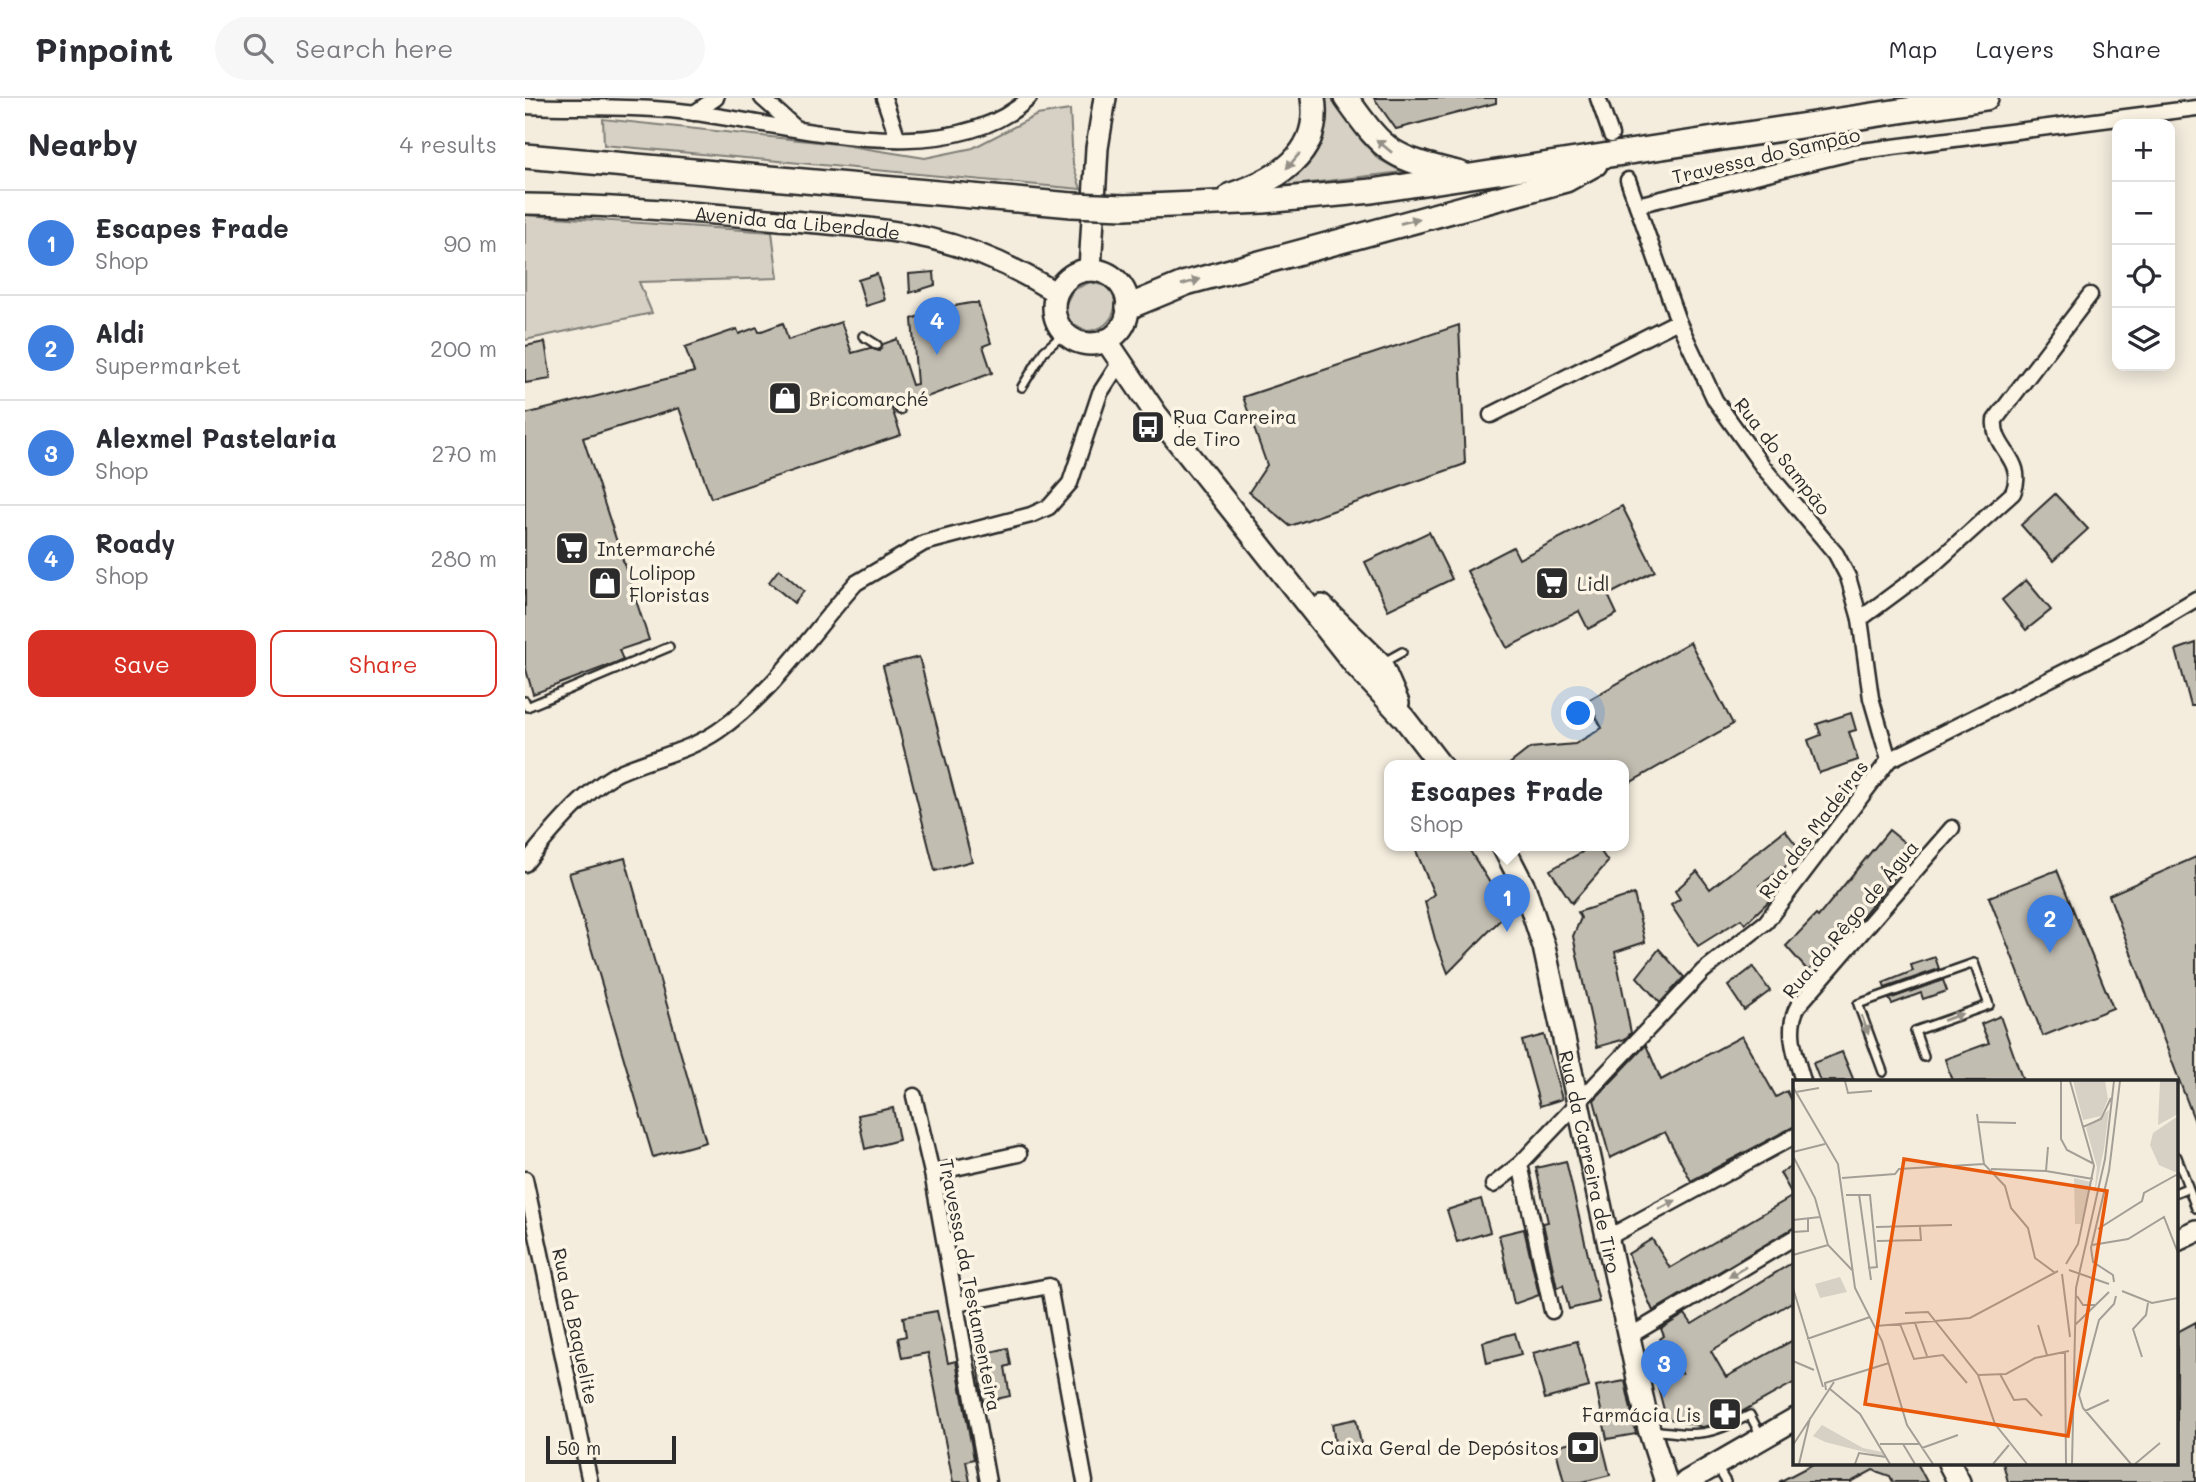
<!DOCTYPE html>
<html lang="en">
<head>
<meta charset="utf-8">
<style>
  :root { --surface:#fff; --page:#f7f7f7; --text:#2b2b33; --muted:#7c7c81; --line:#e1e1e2; --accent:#d93025 }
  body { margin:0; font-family:Mali,sans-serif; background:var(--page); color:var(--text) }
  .controls { position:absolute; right:21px; top:21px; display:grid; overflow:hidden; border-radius:14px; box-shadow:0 4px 18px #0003 }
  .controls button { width:63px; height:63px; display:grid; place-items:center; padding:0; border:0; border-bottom:2px solid var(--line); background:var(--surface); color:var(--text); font:35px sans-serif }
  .scale { position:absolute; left:21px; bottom:18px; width:130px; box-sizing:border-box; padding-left:7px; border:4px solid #2b2b2b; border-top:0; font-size:19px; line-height:24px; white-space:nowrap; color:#2b2b2b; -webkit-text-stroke:5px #fcf5e5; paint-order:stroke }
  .you { position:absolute; left:1054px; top:616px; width:24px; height:24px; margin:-18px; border:5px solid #fff; border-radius:50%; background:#1a73e8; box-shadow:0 0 0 10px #1a73e833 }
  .badge { display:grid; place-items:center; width:46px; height:46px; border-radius:50%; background:var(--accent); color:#fff; font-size:23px; font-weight:700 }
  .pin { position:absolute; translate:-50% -58px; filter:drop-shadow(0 2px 4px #0008) }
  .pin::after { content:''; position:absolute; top:37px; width:24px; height:21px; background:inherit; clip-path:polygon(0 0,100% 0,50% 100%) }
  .popup { position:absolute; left:859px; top:662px; width:245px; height:91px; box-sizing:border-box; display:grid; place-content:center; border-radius:14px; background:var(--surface); filter:drop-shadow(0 2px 5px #0005); font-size:23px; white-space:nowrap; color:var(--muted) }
  .popup b { font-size:26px; color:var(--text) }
  .popup::after { content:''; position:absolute; left:50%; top:100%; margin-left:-14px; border:14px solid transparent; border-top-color:var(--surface) }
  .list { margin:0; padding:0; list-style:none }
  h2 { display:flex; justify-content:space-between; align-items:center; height:91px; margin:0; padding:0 28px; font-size:30px }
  h2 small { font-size:23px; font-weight:400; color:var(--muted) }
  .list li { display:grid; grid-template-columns:46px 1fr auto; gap:21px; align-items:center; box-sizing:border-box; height:105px; padding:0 28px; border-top:2px solid var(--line) }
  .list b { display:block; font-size:26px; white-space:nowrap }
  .list p { margin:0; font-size:23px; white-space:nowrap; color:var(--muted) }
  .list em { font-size:23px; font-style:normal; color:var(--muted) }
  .actions { display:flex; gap:14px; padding:21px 28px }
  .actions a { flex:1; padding:16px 0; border:2px solid var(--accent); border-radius:14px; text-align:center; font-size:24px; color:var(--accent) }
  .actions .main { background:var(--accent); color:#fff }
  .icon { flex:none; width:38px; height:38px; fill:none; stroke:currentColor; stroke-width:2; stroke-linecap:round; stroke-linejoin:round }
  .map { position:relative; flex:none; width:1671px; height:1384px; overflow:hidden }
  header { display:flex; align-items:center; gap:42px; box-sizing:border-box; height:98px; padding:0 35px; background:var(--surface); border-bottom:2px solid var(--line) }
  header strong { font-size:33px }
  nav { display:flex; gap:38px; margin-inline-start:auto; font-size:24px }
  .search { width:490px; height:63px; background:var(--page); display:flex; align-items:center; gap:18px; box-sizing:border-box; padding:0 24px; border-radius:38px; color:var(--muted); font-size:26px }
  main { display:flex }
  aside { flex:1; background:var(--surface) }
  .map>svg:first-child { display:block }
  .green { fill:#d6d1c4; stroke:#807e78; stroke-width:2 }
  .building { fill:#c2bdb1; stroke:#2b2b2b; stroke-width:2 }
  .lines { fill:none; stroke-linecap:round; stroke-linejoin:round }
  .minor-tunnel { stroke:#ccc6ba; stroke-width:14; stroke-dasharray:14 7; stroke-linecap:butt }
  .service-casing { stroke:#2b2b2b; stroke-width:12 }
  .minor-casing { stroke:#2b2b2b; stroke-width:19 }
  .tertiary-casing { stroke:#2b2b2b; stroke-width:24 }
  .secondary-casing { stroke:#2b2b2b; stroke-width:26 }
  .primary-casing { stroke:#2b2b2b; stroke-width:28 }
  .service { stroke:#fcf5e5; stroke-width:7 }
  .minor { stroke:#fcf5e5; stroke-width:14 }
  .tertiary { stroke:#fcf5e5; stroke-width:19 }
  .secondary { stroke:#fcf5e5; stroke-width:21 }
  .primary { stroke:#fcf5e5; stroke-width:23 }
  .primary-bridge-casing { stroke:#2b2b2b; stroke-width:28; stroke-linecap:butt }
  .primary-bridge { stroke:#fcf5e5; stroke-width:23 }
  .oneway { fill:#949088 }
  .labels { text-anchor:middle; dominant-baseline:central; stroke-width:7; stroke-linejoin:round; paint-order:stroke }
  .street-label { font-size:19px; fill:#2b2b2b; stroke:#fcf5e5 }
  .poi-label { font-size:19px; fill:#2b2b2b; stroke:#fcf5e5; text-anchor:start }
  .inset-road { fill:none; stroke:#a49f96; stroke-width:2 }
  .view { fill:#e8590c; fill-opacity:0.15; stroke:#e8590c; stroke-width:3.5 }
  .inset-edge { fill:none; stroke:#2b2b2b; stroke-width:3.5 }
</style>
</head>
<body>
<header>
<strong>Pinpoint</strong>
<div class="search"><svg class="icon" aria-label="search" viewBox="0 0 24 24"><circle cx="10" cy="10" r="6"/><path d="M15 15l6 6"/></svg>Search here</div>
<nav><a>Map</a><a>Layers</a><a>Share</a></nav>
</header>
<main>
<aside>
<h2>Nearby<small>4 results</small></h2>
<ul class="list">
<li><span class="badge" style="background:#3f7fe0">1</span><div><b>Escapes Frade</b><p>Shop</p></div><em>90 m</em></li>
<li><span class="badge" style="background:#3f7fe0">2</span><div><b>Aldi</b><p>Supermarket</p></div><em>200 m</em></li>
<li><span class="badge" style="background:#3f7fe0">3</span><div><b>Alexmel Pastelaria</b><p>Shop</p></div><em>270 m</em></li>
<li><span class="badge" style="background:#3f7fe0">4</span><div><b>Roady</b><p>Shop</p></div><em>280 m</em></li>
</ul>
<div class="actions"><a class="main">Save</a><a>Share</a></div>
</aside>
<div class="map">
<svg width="1671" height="1384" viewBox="0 0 1671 1384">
  <rect width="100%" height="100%" fill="#f4edde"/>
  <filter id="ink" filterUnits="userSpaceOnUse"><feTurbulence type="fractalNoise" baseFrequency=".0143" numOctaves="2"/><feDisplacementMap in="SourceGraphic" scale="14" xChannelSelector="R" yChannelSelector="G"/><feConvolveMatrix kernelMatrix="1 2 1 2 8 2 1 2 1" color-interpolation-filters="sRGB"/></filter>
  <g filter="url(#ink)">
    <g class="green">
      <path d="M796 0H811L852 60 877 74 760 88 783 62Z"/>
      <path d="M545 12 548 66 556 91 79 47 78 21 312 46 400 60 448 50 512 17Z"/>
      <path d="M0 117 247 134 253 180 114 184 127 215 0 242Z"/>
      <path d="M565 184 584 189C598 209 586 231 562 233L542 223 538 211 548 192Z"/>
    </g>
    <g class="building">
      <path d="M849 0H971V5L871 31Z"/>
      <path d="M409 174 410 187 385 195 384 176Z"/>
      <path d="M352 176 360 202 341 208 333 182Z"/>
      <path d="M446 205H453L466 245 458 248 467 275 380 307 376 303 370 304 367 311 376 337 186 400 154 310 58 340 124 542 94 552 98 562 8 596 0 568V316L169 274 160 249 212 231 214 236 232 229 234 234 258 225 263 242 316 224 327 255 345 250 354 253 358 246 372 241 387 287 392 286 387 221 412 211Z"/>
      <path d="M934 227 940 366 765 428 724 394 742 367 718 299Z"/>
      <path d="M20 244 26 281 0 285V248Z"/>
      <path d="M1530 396 1563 431 1528 463 1496 427Z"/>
      <path d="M1097 408 1130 473 1083 497 1092 516 1063 531 1054 513 982 550 942 473 988 449 994 461Z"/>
      <path d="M904 434 927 481 863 512 840 464Z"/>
      <path d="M254 471 279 493 269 505 244 484Z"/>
      <path d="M1501 482 1526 512 1501 532 1477 502Z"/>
      <path d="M1165 544 1208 626 1099 688V668H982L1005 650 1050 646 1077 630 1062 603Z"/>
      <path d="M1671 545V608H1666L1651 552Z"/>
      <path d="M394 559 447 763 410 773 358 568Z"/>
      <path d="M1326 615 1331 632 1324 634 1333 662 1294 675 1283 642 1296 637 1292 626Z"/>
      <path d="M1260 732 1278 756 1235 787 1245 802 1220 826 1216 821 1173 848 1146 807 1155 801 1150 793 1172 773 1185 791Z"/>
      <path d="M1364 732 1391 754 1329 828 1283 873 1261 848 1291 817 1293 819Z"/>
      <path d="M889 748H942L965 785 980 817 923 875 910 841 900 804 909 796Z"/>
      <path d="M1054 748H1072L1083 764 1047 805 1025 772 1057 754Z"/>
      <path d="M1671 759V1024H1670L1584 797Z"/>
      <path d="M100 760 181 1044 128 1059 44 775Z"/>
      <path d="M1532 772 1588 910 1518 938 1464 799Z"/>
      <path d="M1109 796 1120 844 1090 854 1106 935 1100 941 1072 949 1048 838 1056 820 1053 814Z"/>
      <path d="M1134 851 1159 879 1135 905 1112 879Z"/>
      <path d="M1410 859 1414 871 1360 890 1358 885 1388 873 1386 867Z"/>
      <path d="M1228 869 1245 893 1219 912 1203 888Z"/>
      <path d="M1418 882 1422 893 1398 901 1396 895 1367 906 1364 901Z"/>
      <path d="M1475 918 1498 983H1427L1420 961 1464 945 1456 926Z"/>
      <path d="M1019 937 1037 1001 1015 1008 997 943Z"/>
      <path d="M1217 938 1251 999 1262 993 1270 1008V1028L1166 1083 1140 1034 1085 1060 1069 1002 1121 947 1136 982Z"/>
      <path d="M1317 954 1329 983H1295L1288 965Z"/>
      <path d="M368 1010 374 1042 340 1051 333 1017Z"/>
      <path d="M1041 1063 1074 1204 1044 1211 1038 1187 1032 1190 1018 1125 1023 1124 1011 1070Z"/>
      <path d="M1270 1066V1129L1128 1213 1103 1156 1127 1141 1145 1170 1268 1098 1255 1075Z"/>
      <path d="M956 1101 965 1134 932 1144 922 1112Z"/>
      <path d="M999 1131 1014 1197 989 1206 974 1137Z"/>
      <path d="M1270 1163V1202L1186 1253 1201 1279 1270 1241V1284L1209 1318 1186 1327 1177 1329 1141 1320 1131 1281 1157 1275 1135 1241 1139 1238 1136 1231 1160 1216 1167 1226Z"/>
      <path d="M412 1213 423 1265 431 1263 449 1361 441 1363 445 1384H428L403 1255 377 1260 373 1240 381 1238 378 1219Z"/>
      <path d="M1671 1224V1384H1483L1478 1365H1652V1234Z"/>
      <path d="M990 1235 996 1256 962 1265 958 1244Z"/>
      <path d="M1052 1243 1064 1289 1020 1301 1008 1255Z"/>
      <path d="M483 1250 486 1267 480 1269 485 1298 458 1304 452 1257Z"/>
      <path d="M1100 1283 1111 1336 1082 1341 1071 1288Z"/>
      <path d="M831 1321 836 1346 811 1351 807 1326Z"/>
      <path d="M1075 1337 1085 1377 1057 1384H1039L1030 1348Z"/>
      <path d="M1290 1365H1392L1402 1384H1368L1365 1378 1348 1372 1326 1384H1254Z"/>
    </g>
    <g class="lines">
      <path class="minor-tunnel" d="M1086 37 1103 82"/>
      <g class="service-casing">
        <g id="service">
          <path d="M338 238 352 247"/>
          <path d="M497 289 519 253 540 235"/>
          <path d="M374 309 375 312"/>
          <path d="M859 564 877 554"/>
          <path d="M0 603 2 609 144 549"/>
          <path d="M1358 974 1333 906 1449 865 1464 907 1390 933 1399 959"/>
          <path d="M1652 1059 1671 1110"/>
          <path d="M1652 1094 1662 1090"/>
          <path d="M1128 1332C1175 1338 1182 1338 1225 1317L1236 1338"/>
          <path d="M1192 1369 1201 1384"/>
        </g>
      </g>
      <g class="minor-casing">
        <g id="minor">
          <path d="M237 0 271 30"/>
          <path d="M359 0 373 41"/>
          <path d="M1073 0 1086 37"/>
          <path d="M0 8C51 10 103 8 154 13 255 23 422 78 504 0"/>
          <path d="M169 15 191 0"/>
          <path d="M1103 82 1153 223 1190 302 1238 369 1311 456 1323 479 1335 521 1346 600 1364 662"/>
          <path d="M1112 107 1329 54 1671 10"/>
          <path d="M966 317 1153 223"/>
          <path d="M1335 521 1408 467 1488 395C1502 361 1467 352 1470 322L1565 197"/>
          <path d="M0 766C22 738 63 689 95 674 127 660 164 653 193 633 249 594 286 535 331 485L399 445 506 417 524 409 545 385 575 295 595 264"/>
          <path d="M1278 983C1271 959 1260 931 1273 908L1427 730"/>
          <path d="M389 998 407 1075 463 1384"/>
          <path d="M407 1075 494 1056"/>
          <path d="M0 1081 65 1384"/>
          <path d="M968 1087 995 1066"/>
          <path d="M1082 1140 1270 1038"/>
          <path d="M432 1206 524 1188 560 1384"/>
          <path d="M1027 1213 995 1066 1178 873 1241 824 1364 662 1595 546 1671 501"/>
          <path d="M1103 1239 1270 1139"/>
        </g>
      </g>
      <g class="tertiary-casing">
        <g id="tertiary">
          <path id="s1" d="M0 106C82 107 162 113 243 121 358 131 430 131 531 195"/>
        </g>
      </g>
      <g class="secondary-casing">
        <g id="secondary">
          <path d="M565 172 572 50 580 0"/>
          <circle cx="566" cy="209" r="37"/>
          <path d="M581 242 631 316 830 567 879 620 916 668"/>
          <path d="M797 508 856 566 873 605"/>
          <path id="s2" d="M978 748 1000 791 1019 849 1124 1331 1141 1384"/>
          <path d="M1652 1142 1671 1133"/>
          <path d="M1424 1365 1434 1384"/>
          <path d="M1161 1384 1270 1321"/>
        </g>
      </g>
      <g class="primary-casing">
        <g id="primary">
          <path d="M821 0C862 58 867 59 936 76"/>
          <path d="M0 58 547 107"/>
          <path d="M706 97C752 82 797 57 788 0"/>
          <path d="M600 109 739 103 847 93 1461 0"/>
          <path d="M603 209 661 185 1041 82 1070 66"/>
        </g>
      </g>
      <use href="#service" class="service"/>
      <use href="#minor" class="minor"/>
      <use href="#tertiary" class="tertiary"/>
      <use href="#secondary" class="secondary"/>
      <use href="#primary" class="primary"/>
      <g class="primary-bridge-casing">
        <path id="primary-bridge" d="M547 107 600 109"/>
      </g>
      <use href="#primary-bridge" class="primary-bridge"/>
    </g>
    <defs><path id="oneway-solid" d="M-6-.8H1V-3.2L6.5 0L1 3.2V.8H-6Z" transform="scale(1.75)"/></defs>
    <g class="oneway">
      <use href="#oneway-solid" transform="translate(859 48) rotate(-140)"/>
      <use href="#oneway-solid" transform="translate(768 63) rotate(131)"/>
      <use href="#oneway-solid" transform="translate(885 123) rotate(-15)"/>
      <use href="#oneway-solid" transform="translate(666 184) rotate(-16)"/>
      <use href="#oneway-solid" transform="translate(1428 919) rotate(-20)"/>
      <use href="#oneway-solid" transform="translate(1340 927) rotate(70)"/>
      <use href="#oneway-solid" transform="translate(1142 1107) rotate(-28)"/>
      <use href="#oneway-solid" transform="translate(1212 1174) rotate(149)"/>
    </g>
  </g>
  <defs>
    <g id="shop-square" transform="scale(1.75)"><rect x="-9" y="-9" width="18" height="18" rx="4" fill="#2b2b2b" stroke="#fcf5e5"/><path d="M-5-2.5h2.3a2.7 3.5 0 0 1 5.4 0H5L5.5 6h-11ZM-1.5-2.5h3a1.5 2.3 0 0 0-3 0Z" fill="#fff"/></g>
    <g id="bus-square" transform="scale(1.75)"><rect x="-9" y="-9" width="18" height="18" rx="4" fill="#2b2b2b" stroke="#fcf5e5"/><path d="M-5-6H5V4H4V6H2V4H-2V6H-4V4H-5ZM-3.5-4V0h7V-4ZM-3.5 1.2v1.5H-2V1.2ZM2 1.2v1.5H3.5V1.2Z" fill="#fff"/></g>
    <g id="supermarket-square" transform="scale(1.75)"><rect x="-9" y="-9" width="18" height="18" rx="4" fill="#2b2b2b" stroke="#fcf5e5"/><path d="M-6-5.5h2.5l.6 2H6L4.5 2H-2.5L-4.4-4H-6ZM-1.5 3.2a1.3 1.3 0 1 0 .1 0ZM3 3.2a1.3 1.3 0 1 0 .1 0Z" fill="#fff"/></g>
    <g id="pharmacy-square" transform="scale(1.75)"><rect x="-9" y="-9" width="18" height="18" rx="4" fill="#2b2b2b" stroke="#fcf5e5"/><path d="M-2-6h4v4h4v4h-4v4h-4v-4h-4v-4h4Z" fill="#fff"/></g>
    <g id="bank-square" transform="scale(1.75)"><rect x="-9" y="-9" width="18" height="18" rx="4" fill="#2b2b2b" stroke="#fcf5e5"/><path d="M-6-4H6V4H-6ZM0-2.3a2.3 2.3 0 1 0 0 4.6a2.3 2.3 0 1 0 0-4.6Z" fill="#fff"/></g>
  </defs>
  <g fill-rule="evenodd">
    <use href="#shop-square" x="260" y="300"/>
    <use href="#bus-square" x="623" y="329"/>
    <use href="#supermarket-square" x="47" y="450"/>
    <use href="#shop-square" x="80" y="485"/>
    <use href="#supermarket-square" x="1027" y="485"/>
    <use href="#pharmacy-square" x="1200" y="1316"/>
    <use href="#bank-square" x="1058" y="1349"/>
  </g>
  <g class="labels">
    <g class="street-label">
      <text transform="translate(1241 57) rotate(-13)">Travessa do Sampão</text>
      <text stroke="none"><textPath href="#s1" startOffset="273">Avenida da Liberdade</textPath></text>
      <text transform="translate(1258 358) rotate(52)">Rua do Sampão</text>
      <text transform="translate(1288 731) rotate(-53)">Rua das Madeiras</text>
      <text transform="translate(1325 821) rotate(-50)">Rua do Rêgo de Água</text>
      <text stroke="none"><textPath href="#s2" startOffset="329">Rua da Carreira de Tiro</textPath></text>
      <text transform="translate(446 1187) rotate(79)">Travessa da Testamenteira</text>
      <text transform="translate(51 1228) rotate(78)">Rua da Baquelite</text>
    </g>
    <g class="poi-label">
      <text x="284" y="300">Bricomarché</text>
      <text x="648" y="318">Rua Carreira<tspan x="648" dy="22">de Tiro</tspan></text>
      <text x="72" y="450">Intermarché</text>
      <text x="104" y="474">Lolipop<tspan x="104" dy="22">Floristas</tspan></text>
      <text x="1052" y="485">Lidl</text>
      <text x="1176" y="1316" text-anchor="end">Farmácia Lis</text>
      <text x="1034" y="1349" text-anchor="end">Caixa Geral de Depósitos</text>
    </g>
  </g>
  <g transform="translate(1268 982)">
    <rect width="385" height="385" fill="#f4edde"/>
    <path d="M280 1H312L315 19 308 36 290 40ZM367 1H385V34L365 45ZM316 30 311 69 301 117 304 87 293 48ZM385 36V90L382 92 366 85 357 65 360 53ZM281 98 298 102 288 144H282ZM47 197 54 212 27 218 22 204ZM29 345 70 368 89 372 91 377 32 362 20 356Z" fill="#d6d1c4"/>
    <path class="inset-road" d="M52 1 55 13 79 11M268 1V59L274 70 301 84M0 7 45 84 62 208 89 261 114 345 140 384M3 12 26 8M184 34 191 84 212 106 218 128 235 148 242 178 261 192M184 42 223 43M290 47 308 39 318 18M0 72 32 64M0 76 22 118 35 165 59 190M198 89 253 91 300 99M253 91 255 67M49 98 102 94 106 89 191 84M66 114 78 200M53 115H77L84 187 75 188M0 140 27 137M83 147 159 145M305 149 349 121 351 113 385 94M0 152 15 151V139M84 161 128 160 127 147M299 165 335 159 371 137 385 173M0 175 35 165M273 184 285 164 301 86 277 1M276 190 316 204M269 194 277 257M321 202 320 195 300 182 298 168 316 91 327 1M0 208 30 307M329 211 359 223 385 218M284 216 290 225H303M323 216 321 224 306 240 286 315 290 328 338 384M112 233 135 232 185 295 202 344 234 384M122 243 134 276M107 244 121 279 150 275 174 303M245 245 254 275M282 245 316 212M83 246 177 238 265 191M14 259 77 237M272 271 273 384M349 277 340 249 353 235 355 223M0 281 21 290M207 294 221 320 233 319 249 336M185 295 213 294 242 278 276 271M37 309 67 334 97 384M33 310 32 303 96 283M292 331 316 320M87 364H126M110 364 122 384M0 365 41 302M129 368 165 355M6 384 17 338M62 384 66 373 93 377M200 384 216 365M279 384 283 208 312 79 321 1M342 384 367 363"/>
    <path class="view" d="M111 79 314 111 275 356 72 324Z"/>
    <rect width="385" height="385" class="inset-edge"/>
  </g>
</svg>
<div class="controls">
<button>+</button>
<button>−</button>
<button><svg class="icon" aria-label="locate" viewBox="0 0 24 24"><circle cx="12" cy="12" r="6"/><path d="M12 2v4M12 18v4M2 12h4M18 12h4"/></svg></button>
<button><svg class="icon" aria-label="layers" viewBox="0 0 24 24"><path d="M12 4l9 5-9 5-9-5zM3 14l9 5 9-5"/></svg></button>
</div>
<div class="scale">50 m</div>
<div class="you"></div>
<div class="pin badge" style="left:982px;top:834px;background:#3f7fe0">1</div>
<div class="popup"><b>Escapes Frade</b>Shop</div>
<div class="pin badge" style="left:1525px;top:855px;background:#3f7fe0">2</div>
<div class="pin badge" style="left:1139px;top:1300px;background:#3f7fe0">3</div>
<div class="pin badge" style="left:412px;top:257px;background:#3f7fe0">4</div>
</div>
</main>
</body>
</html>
